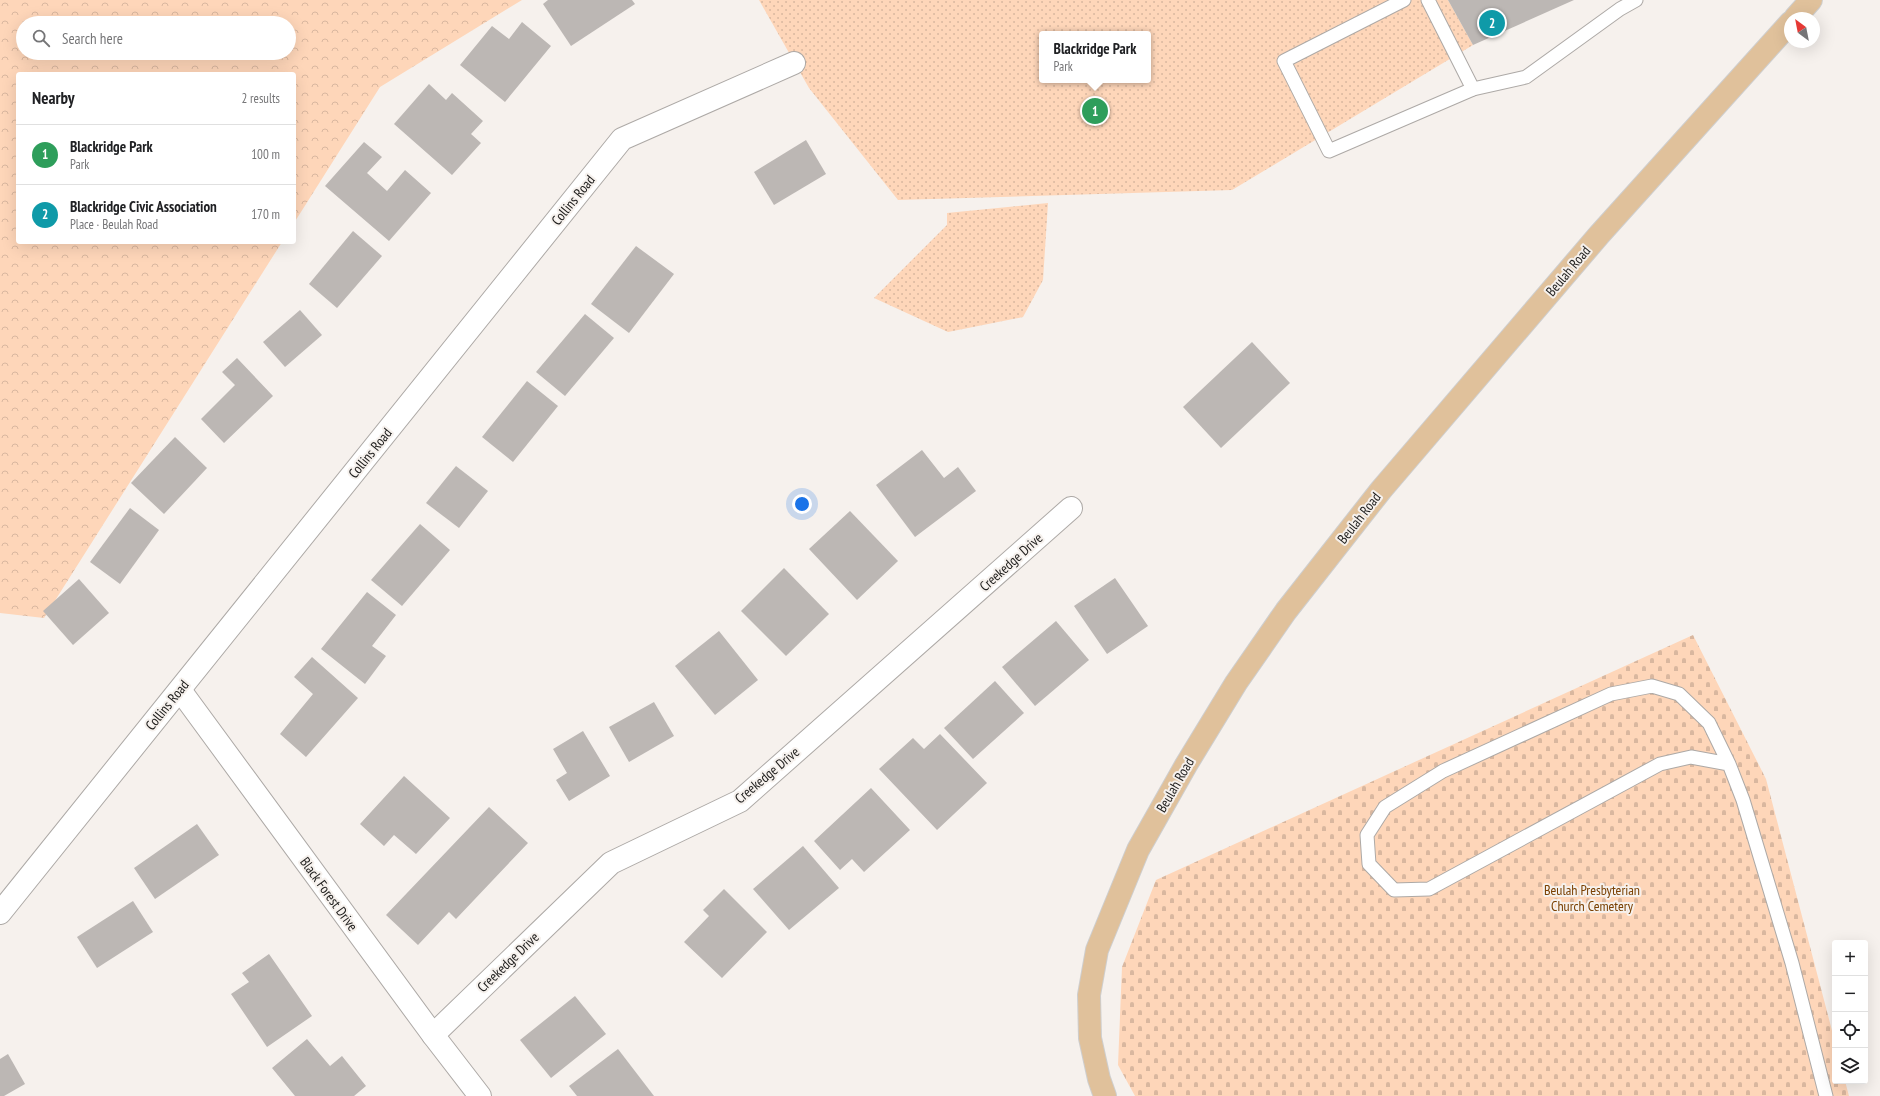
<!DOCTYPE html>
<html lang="en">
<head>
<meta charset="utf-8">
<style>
  :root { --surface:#fff; --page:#f6f6f6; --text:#202124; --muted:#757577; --line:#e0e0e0; --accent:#7c3aed }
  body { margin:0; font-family:"PT Sans Narrow",sans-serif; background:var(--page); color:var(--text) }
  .controls { position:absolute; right:12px; bottom:12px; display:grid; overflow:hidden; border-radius:4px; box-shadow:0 4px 16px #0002 }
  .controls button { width:36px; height:36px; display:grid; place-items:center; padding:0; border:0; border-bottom:1px solid var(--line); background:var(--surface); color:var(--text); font:20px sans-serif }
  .compass { position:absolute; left:1784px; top:12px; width:36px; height:36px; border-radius:50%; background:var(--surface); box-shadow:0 4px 16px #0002; rotate:328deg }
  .you { position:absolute; left:802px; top:504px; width:14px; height:14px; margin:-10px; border:3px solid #fff; border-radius:50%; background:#1a73e8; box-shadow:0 0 0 6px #1a73e833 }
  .badge { display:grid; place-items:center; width:26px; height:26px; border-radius:50%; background:var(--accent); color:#fff; font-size:13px; font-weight:700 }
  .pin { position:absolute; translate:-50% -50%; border:2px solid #fff; box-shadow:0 1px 4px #0006 }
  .popup { position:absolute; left:1039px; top:31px; width:112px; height:52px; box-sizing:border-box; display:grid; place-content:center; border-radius:4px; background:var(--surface); filter:drop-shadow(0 1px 3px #0005); font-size:13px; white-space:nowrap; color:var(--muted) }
  .popup b { font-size:15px; color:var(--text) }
  .popup::after { content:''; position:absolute; left:50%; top:100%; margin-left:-8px; border:8px solid transparent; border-top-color:var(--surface) }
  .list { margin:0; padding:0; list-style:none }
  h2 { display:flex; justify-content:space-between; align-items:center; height:52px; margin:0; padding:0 16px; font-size:17px }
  h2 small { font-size:13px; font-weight:400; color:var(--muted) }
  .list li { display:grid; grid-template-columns:26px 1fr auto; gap:12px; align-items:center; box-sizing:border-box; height:60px; padding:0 16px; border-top:1px solid var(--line) }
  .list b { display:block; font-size:15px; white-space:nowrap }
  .list p { margin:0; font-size:13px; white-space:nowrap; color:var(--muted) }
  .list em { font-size:13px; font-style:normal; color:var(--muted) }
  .icon { flex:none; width:22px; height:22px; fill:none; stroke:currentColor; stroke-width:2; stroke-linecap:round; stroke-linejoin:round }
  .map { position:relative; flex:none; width:1880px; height:1096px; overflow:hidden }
  .search { position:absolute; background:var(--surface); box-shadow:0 4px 16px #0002; left:16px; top:16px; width:280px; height:44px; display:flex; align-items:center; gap:10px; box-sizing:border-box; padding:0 14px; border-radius:22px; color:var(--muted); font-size:15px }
  .panel { position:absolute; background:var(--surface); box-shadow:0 4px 16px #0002; left:16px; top:72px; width:280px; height:172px; border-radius:4px }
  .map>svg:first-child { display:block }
  .forest { fill:url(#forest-crowns); fill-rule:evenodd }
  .cemetery { fill:url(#cemetery-stones) }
  .park { fill:url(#park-dots); fill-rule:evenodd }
  .building { fill:#bcb7b4 }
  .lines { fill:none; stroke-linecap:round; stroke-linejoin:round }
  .service-casing { stroke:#ada9a6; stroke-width:15 }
  .minor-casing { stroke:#ada9a6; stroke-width:24 }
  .primary-casing { stroke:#cecece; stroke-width:24 }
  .service { stroke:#fff; stroke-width:13 }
  .minor { stroke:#fff; stroke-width:22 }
  .primary { stroke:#e0c19b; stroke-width:22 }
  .labels { text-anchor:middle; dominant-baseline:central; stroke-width:4; stroke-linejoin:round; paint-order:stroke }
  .street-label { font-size:14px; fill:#21201f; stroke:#f6f1ed }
  .park-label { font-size:14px; fill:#7a4002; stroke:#f6f1ed }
</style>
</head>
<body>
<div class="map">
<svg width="1880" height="1096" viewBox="0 0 1880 1096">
  <defs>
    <pattern id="forest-crowns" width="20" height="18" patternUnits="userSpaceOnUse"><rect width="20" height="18" fill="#fed6b9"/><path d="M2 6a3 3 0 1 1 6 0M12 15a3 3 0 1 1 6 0" fill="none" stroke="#d9b79f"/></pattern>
    <pattern id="cemetery-stones" width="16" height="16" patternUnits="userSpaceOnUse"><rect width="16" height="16" fill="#fed6b9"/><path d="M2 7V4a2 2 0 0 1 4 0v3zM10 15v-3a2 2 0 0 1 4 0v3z" fill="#d9b79f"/></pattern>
    <pattern id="park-dots" width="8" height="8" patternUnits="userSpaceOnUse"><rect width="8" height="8" fill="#fed6b9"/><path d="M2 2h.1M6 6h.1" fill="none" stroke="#d9b79f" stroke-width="1.8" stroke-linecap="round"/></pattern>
  </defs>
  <rect width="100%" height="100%" fill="#f6f1ed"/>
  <path class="forest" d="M0 0H522L380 87 294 223V74H18V242H282L44 618 0 613ZM23 23H289V53H23Z"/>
  <path class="cemetery" d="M1693 635 1766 779 1835 1042V1081H1845L1849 1096H1135L1118 1065 1122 967 1156 880Z"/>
  <g class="park">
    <path d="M759 0H1448L1473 45 1232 190 898 200 809 88ZM1042 34H1148V80H1042Z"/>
    <path d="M1048 203 1043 280 1023 317 948 332 874 298 947 225V213Z"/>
  </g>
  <g class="building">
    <path d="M548 0H632L635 4 571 46 543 4Z"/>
    <path d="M1448 0H1574L1473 45Z"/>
    <path d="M522 22 551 46 505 102 460 65 492 26 509 39Z"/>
    <path d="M429 84 446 100 452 93 483 121 471 134 481 143 452 175 394 124Z"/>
    <path d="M806 140 826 174 774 205 754 172Z"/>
    <path d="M364 142 382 157 367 173 387 191 405 170 431 193 389 241 325 186Z"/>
    <path d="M353 231 382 256 337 308 309 284Z"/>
    <path d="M636 246 674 274 629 333 591 304Z"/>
    <path d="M300 310 322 335 285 367 263 342Z"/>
    <path d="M585 314 614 338 565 396 536 372Z"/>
    <path d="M1252 342 1290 383 1221 448 1183 407Z"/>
    <path d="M237 358 273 396 224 443 201 419 235 385 222 372Z"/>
    <path d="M527 381 558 406 513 462 482 437Z"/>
    <path d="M175 437 207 468 164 514 131 483Z"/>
    <path d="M922 450 944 478 958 467 976 491 915 537 876 485Z"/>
    <path d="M456 466 488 491 459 528 426 503Z"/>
    <path d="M130 508 159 530 120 584 90 562Z"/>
    <path d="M850 511 898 561 857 600 809 549Z"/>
    <path d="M420 524 450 550 402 606 371 580Z"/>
    <path d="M784 568 829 614 786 656 741 611Z"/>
    <path d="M1115 578 1148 626 1107 654 1074 606Z"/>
    <path d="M79 579 109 613 73 645 43 611Z"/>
    <path d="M367 592 396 615 372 646 386 656 365 684 321 649Z"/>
    <path d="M1056 621 1089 660 1035 706 1002 667Z"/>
    <path d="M719 631 758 680 715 715 675 666Z"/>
    <path d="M312 657 358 698 306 757 280 734 313 694 294 677Z"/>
    <path d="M995 681 1024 713 973 759 944 728Z"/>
    <path d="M654 702 674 736 629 762 609 727Z"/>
    <path d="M583 731 610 776 569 801 556 780 567 773 553 749Z"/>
    <path d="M940 734 987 783 937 830 879 769 913 738 924 749Z"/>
    <path d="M404 776 450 818 416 854 394 835 384 846 360 824Z"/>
    <path d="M871 788 910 830 864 872 852 859 840 870 814 841Z"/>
    <path d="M489 807 528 843 456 919 449 912 418 945 386 915Z"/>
    <path d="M197 824 219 855 155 899 134 868Z"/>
    <path d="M803 846 839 888 789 930 753 889Z"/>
    <path d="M724 889 767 932 722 978 684 942 709 916 703 910Z"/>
    <path d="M133 901 153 932 97 968 77 937Z"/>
    <path d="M269 954 312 1016 267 1047 231 994 249 982 242 973Z"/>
    <path d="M575 996 606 1034 551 1078 520 1040Z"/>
    <path d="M307 1039 330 1066 342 1056 366 1086 354 1096H295L272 1068Z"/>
    <path d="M618 1049 654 1096H577L569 1086Z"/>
    <path d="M8 1054 25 1084 4 1096H0V1059Z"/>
  </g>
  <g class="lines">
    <g class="service-casing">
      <g id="service">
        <path d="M1404 0 1284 61 1329 151 1473 89 1526 77 1620 9 1636 0"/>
        <path d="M1428 0 1473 89"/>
        <path d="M1729 764 1691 757 1660 764 1429 889 1394 890 1369 864 1367 835 1385 807 1443 771 1611 694 1652 686 1679 694 1709 723 1729 764 1743 800 1792 963 1826 1096"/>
      </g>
    </g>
    <g class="minor-casing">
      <g id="minor">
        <path d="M180 690 433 1035 480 1096"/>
        <path d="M0 913 622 139 794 63"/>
        <path d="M433 1035 611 863 740 801 1071 508"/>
      </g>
    </g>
    <g class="primary-casing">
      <g id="primary">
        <path d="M1795 18 1811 0"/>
        <path d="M1105 1096 1099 1079 1090 1038 1089 995 1097 950 1138 850 1186 765 1236 683 1286 611 1381 490 1599 235 1790 23"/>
      </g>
    </g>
    <use href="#service" class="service"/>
    <use href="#minor" class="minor"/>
    <use href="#primary" class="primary"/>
  </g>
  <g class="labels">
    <g class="street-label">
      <text transform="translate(573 200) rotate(-51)">Collins Road</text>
      <text transform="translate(1568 271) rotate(-50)">Beulah Road</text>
      <text transform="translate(370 453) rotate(-51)">Collins Road</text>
      <text transform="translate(1359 518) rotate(-52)">Beulah Road</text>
      <text transform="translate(1011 562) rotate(-42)">Creekedge Drive</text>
      <text transform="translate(167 705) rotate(-51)">Collins Road</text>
      <text transform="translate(767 775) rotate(-40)">Creekedge Drive</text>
      <text transform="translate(1175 785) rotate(-60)">Beulah Road</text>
      <text transform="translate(329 894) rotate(54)">Black Forest Drive</text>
      <text transform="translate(508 962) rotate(-44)">Creekedge Drive</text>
    </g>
    <g class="park-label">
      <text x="1592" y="890">Beulah Presbyterian<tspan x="1592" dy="16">Church Cemetery</tspan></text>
    </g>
  </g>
</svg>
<div class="controls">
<button>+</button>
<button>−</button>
<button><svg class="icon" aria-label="locate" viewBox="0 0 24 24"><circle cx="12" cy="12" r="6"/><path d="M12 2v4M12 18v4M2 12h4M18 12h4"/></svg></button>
<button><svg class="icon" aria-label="layers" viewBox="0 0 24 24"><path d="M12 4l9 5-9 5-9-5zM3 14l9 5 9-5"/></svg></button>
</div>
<svg class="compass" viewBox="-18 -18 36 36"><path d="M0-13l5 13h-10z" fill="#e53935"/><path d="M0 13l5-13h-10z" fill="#757577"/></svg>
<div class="you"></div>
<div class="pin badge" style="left:1095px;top:111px;background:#2e9e5b">1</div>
<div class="popup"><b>Blackridge Park</b>Park</div>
<div class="pin badge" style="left:1492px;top:23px;background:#0f9aa8">2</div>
<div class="search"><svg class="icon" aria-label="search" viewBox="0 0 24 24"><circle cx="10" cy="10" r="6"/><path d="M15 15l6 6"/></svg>Search here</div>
<section class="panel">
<h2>Nearby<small>2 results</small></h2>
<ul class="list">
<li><span class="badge" style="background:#2e9e5b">1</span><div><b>Blackridge Park</b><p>Park</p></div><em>100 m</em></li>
<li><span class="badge" style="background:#0f9aa8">2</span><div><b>Blackridge Civic Association</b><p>Place · Beulah Road</p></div><em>170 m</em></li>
</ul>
</section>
</div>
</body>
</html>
